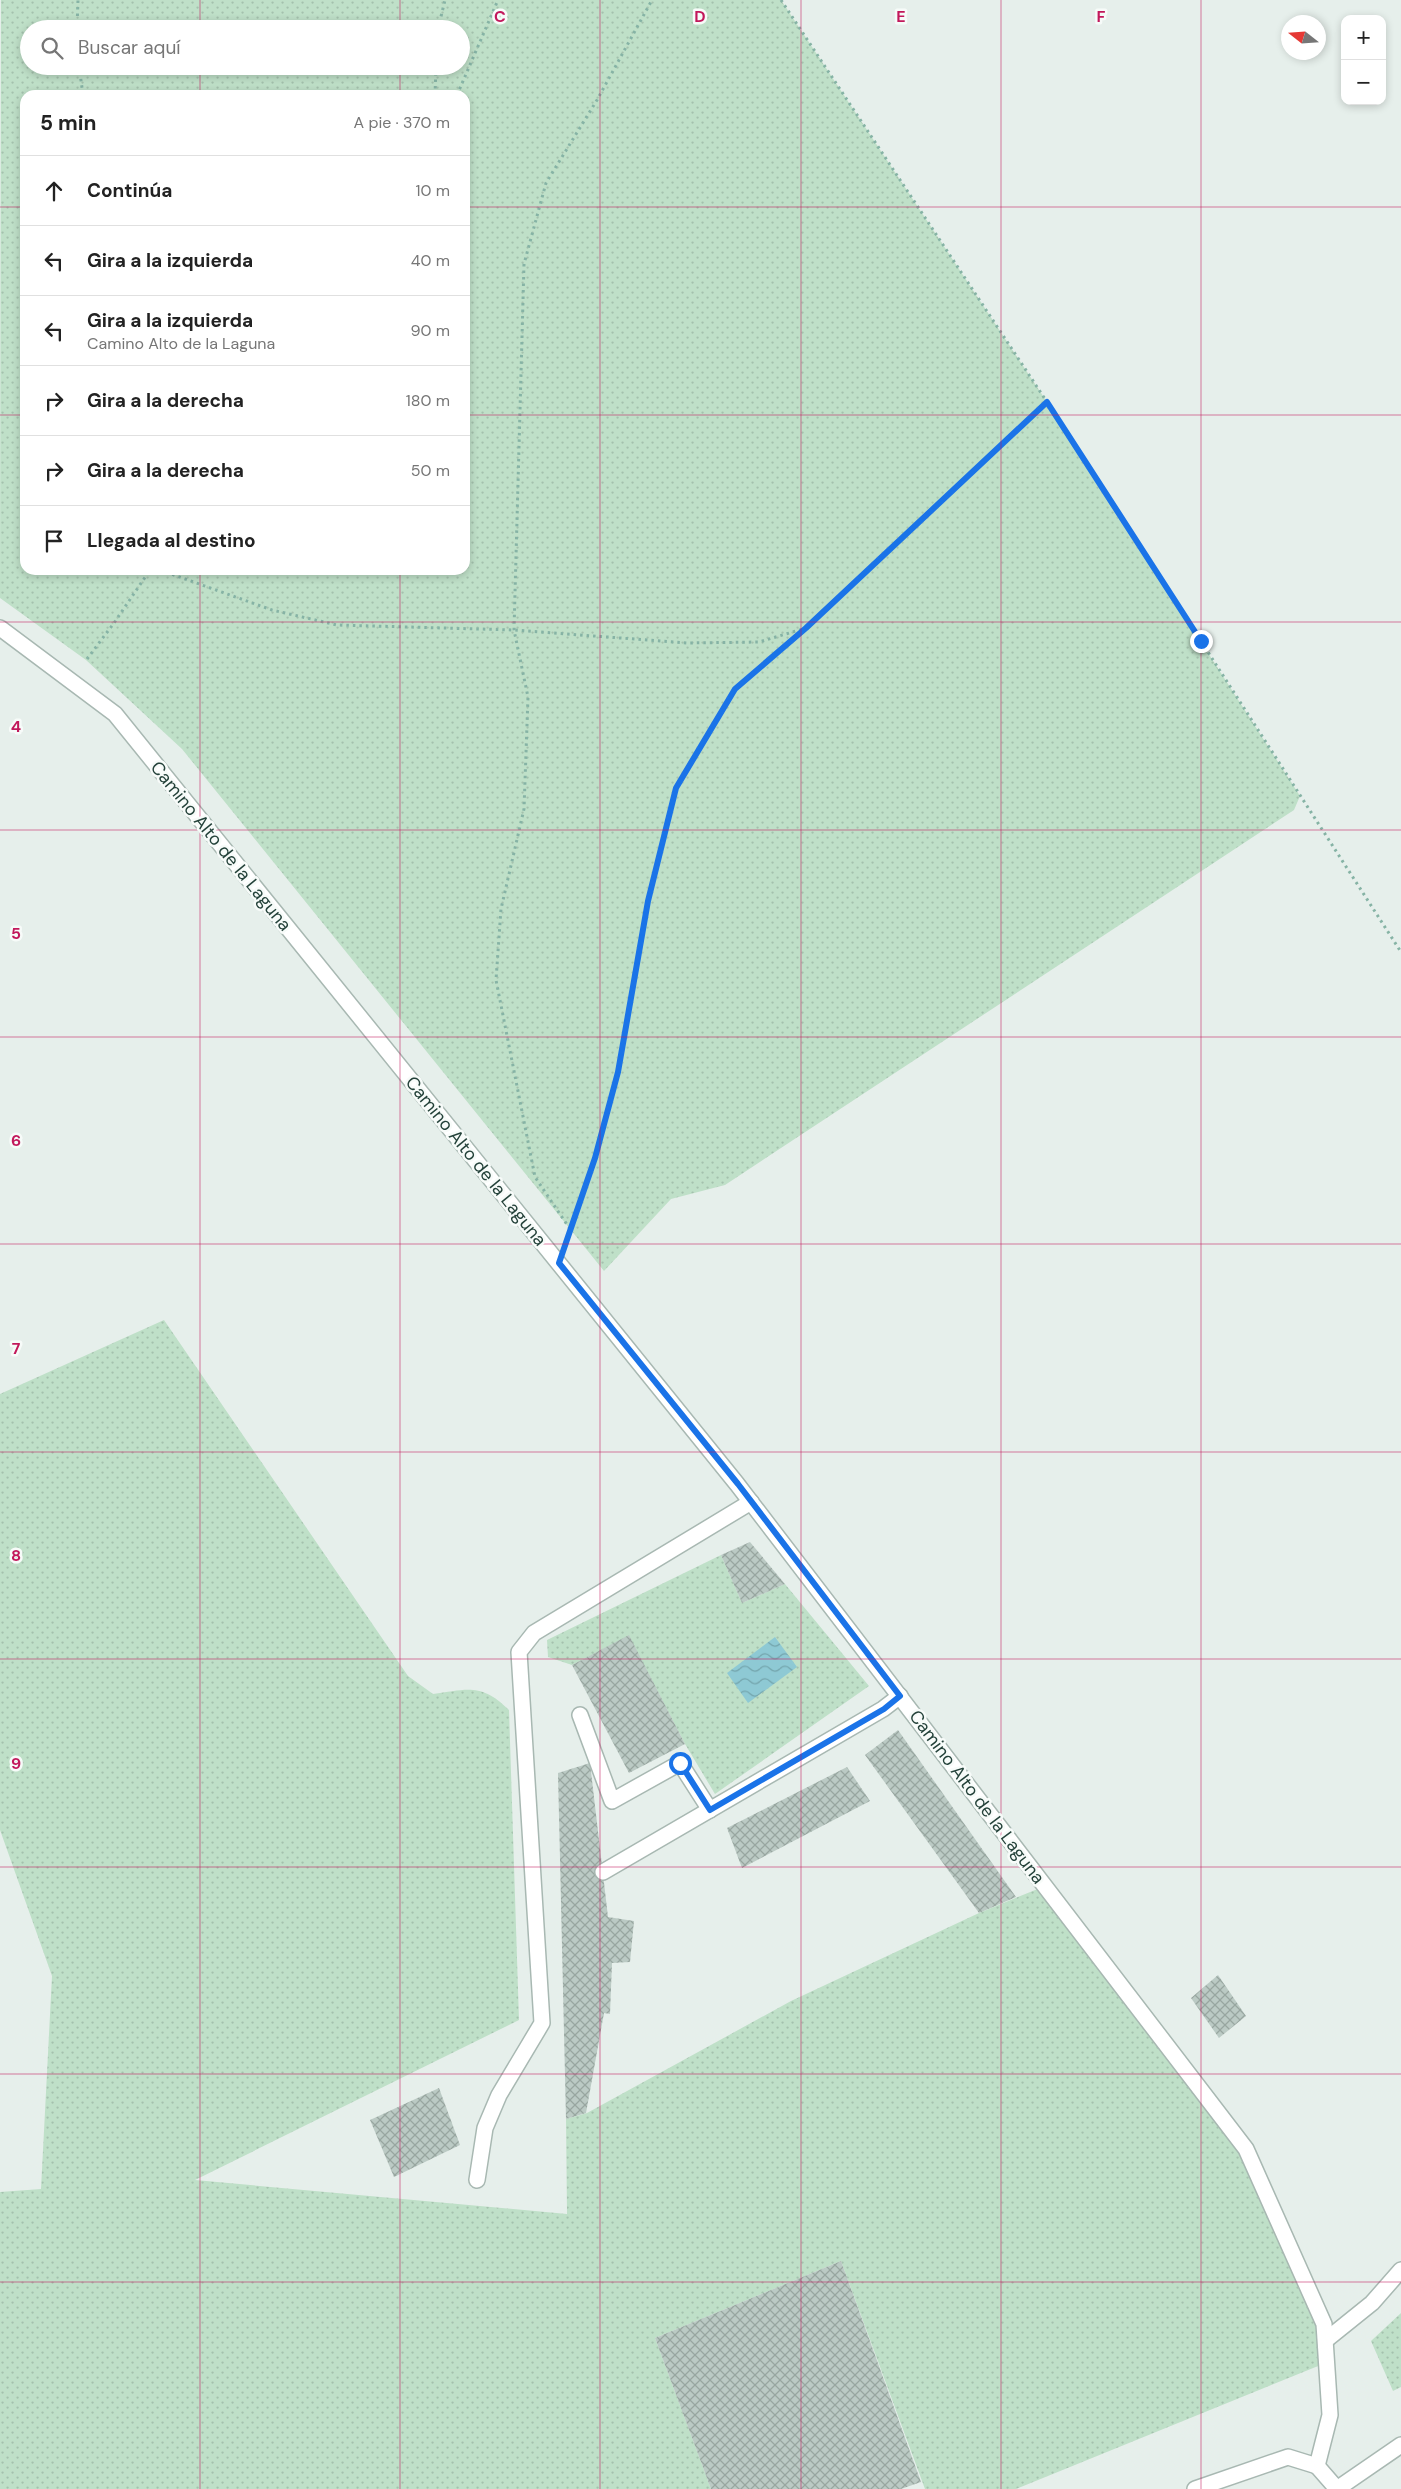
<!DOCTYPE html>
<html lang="es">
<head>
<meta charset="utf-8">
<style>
  :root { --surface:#fff; --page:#f2f2f2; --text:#222; --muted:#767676; --line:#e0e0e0 }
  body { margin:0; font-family:"DM Sans",sans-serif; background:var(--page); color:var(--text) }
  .controls { position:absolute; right:15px; top:15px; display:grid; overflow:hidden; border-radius:10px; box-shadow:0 2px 8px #0003 }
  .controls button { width:45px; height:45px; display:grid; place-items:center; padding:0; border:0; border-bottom:1px solid var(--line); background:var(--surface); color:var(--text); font:25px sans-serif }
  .compass { position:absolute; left:1281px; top:15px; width:45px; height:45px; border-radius:50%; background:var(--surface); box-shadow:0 2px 8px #0003; rotate:287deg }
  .stop { position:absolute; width:15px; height:15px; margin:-11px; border:4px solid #1a73e8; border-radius:50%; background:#fff }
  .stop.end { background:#1a73e8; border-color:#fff; box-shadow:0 1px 5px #0008 }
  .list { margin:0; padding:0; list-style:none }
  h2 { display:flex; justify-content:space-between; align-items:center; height:65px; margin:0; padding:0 20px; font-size:21px }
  h2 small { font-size:16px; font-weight:400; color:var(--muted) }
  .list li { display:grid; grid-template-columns:32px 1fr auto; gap:15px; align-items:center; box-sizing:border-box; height:70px; padding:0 20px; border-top:1px solid var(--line) }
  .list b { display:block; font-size:19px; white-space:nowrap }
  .list p { margin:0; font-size:16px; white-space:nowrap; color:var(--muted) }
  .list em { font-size:16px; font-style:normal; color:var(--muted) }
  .icon { flex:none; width:28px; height:28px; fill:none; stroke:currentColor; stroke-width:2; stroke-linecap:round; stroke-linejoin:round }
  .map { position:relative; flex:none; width:1401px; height:2489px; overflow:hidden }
  .search { position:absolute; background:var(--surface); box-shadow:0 2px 8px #0003; left:20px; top:20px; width:450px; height:55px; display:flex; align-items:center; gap:12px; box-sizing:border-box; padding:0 18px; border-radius:28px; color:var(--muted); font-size:19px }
  .panel { position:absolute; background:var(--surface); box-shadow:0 2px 8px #0003; left:20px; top:90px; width:450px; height:485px; border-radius:15px }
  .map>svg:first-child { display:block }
  .grass { fill:url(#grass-dots); fill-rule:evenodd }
  .water { fill:url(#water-waves) }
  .building { fill:url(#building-cross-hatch) }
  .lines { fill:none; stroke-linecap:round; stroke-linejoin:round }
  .service-casing { stroke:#a8b8b2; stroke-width:18 }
  .minor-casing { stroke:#a8b8b2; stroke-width:18 }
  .path { stroke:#86b3a5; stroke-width:3; stroke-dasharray:2.5 4; stroke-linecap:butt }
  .service { stroke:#fff; stroke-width:15 }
  .minor { stroke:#fff; stroke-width:15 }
  .route { stroke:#1a73e8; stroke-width:6 }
  .grid { fill:none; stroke:#c2185b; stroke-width:1; stroke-opacity:0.55 }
  .labels { text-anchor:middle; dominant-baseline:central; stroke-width:5; stroke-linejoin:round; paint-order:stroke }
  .street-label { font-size:18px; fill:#24423a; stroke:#f7fbf9 }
  .grid-label { font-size:16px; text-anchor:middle; font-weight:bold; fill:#c2185b; stroke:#f7fbf9; stroke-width:5; stroke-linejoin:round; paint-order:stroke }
</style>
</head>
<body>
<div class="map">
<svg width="1401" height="2489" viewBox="0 0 1401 2489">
  <defs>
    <pattern id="grass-dots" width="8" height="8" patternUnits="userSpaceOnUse" patternTransform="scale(1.25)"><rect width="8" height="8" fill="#bfe0c8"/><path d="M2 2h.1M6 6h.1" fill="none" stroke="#a4c1ad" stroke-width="1.8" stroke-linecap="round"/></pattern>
    <pattern id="water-waves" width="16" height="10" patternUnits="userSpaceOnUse" patternTransform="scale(1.25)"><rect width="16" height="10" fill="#8ec9d4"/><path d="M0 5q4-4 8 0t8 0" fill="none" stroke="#74a5ad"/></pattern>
    <pattern id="building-cross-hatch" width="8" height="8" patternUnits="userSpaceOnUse" patternTransform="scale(1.25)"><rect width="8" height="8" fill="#bbcac4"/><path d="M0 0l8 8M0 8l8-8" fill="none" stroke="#98a6a0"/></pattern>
  </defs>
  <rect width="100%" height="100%" fill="#e6efeb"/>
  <g class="grass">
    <path d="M1 0H781L1047 402 1300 796 1294 810 725 1185 671 1199 604 1271 182 749 86 660 0 598ZM29 29H461V66H29ZM25 95H465V570H25Z"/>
    <path d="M164 1320 408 1676 433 1694C468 1689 482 1683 509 1710L519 2020 195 2180 567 2214 566 2119 587 2113 791 2001 979 1913 1045 1886 1246 2149 1290 2241 1328 2362 1016 2489H925L841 2261 655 2338 711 2489H0V2192L41 2189 52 1976 0 1830V1394Z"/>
    <path d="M721 1555 742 1603 785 1584 869 1686 715 1794 685 1744 629 1636 572 1665 548 1657 547 1640Z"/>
    <path d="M1401 2313V2387L1393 2391 1371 2341Z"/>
  </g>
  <path class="water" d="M775 1637 797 1667 748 1703 727 1673Z"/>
  <g class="building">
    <path d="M750 1542 785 1584 742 1603 721 1555Z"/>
    <path d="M629 1635 685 1744 629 1773 572 1665Z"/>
    <path d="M898 1730 1016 1897 979 1913 865 1755Z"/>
    <path d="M590 1763 608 1917 634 1921 630 1962 612 1963 610 2014 604 2013 586 2113 566 2119 558 1773Z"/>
    <path d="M847 1767 870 1801 742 1868 727 1828Z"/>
    <path d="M1218 1975 1246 2016 1219 2038 1191 1998Z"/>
    <path d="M439 2088 460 2145 394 2177 370 2120Z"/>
    <path d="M841 2261 921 2482 901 2489H711L655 2338Z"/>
  </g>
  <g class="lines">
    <g class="service-casing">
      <g id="service">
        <path d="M580 1715 612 1801 680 1763 710 1810"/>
        <path d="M603 1872 883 1709 900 1696"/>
        <path d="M477 2180 485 2128 499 2095 542 2023 519 1652 534 1633 751 1502"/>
        <path d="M1326 2340 1372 2303 1401 2270"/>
        <path d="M1337 2489 1401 2445"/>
      </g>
    </g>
    <g class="minor-casing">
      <g id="minor">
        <path d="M0 628 115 714 737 1484 1246 2149 1324 2324 1330 2415 1317 2466"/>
        <path d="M1317 2466 1337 2489"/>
        <path d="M1195 2489 1288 2457 1317 2466"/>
      </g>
    </g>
    <g class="path">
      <path d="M781 0 1047 402 1401 952"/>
      <path d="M77 29 78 0"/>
      <path d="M438 29 445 0"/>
      <path d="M79 66 83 95"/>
      <path d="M435 95 436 66"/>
      <path d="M457 95 498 0"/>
      <path d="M160 570 272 610 337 625 514 630 687 643 759 642 806 628 1047 402"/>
      <path d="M87 659 114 623 150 570"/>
      <path d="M570 1229 535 1177 496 980 501 909 524 809 528 697 514 630 524 264 546 183 597 100 652 0"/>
      <path d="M570 1230 595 1158 618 1072 648 901 676 788 735 689 803 630"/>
    </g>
    <use href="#service" class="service"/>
    <use href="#minor" class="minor"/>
  </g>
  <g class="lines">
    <path class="route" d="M680 1763 710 1810 884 1709 900 1696 738 1484 559 1263 595 1158 618 1072 648 901 676 788 735 689 806 628 1047 402 1201 641"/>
  </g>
  <path class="grid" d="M200 0V29M400 0V29M600 0V2489M801 0V2489M1001 0V2489M1201 0V2489M200 66V95M400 66V95M0 207H25M465 207H1401M0 415H25M465 415H1401M200 570V2489M400 570V2489M0 622H1401M0 830H1401M0 1037H1401M0 1244H1401M0 1452H1401M0 1659H1401M0 1867H1401M0 2074H1401M0 2282H1401"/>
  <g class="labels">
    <g class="street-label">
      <text transform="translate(221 846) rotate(51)">Camino Alto de la Laguna</text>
      <text transform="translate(476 1161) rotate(51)">Camino Alto de la Laguna</text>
      <text transform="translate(977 1797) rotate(53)">Camino Alto de la Laguna</text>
    </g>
  </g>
  <g class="grid-label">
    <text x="500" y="22">C</text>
    <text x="700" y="22">D</text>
    <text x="901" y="22">E</text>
    <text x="1101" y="22">F</text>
    <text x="16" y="732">4</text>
    <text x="16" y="939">5</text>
    <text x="16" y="1146">6</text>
    <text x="16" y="1354">7</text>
    <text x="16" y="1561">8</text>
    <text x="16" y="1769">9</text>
  </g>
</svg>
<div class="controls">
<button>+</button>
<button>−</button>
</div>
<svg class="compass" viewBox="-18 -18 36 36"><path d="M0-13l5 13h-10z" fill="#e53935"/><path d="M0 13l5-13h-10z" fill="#767676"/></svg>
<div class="stop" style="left:680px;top:1763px"></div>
<div class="stop end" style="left:1201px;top:641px"></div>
<div class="search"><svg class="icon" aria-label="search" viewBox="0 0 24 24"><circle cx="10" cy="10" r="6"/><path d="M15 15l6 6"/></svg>Buscar aquí</div>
<section class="panel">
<h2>5 min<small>A pie · 370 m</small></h2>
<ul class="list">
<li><svg class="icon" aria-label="ahead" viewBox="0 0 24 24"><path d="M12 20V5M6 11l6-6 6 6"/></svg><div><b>Continúa</b></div><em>10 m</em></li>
<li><svg class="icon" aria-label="left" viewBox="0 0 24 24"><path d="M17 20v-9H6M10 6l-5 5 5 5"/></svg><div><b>Gira a la izquierda</b></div><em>40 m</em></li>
<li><svg class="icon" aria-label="left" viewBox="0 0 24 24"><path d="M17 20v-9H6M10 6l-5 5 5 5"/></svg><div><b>Gira a la izquierda</b><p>Camino Alto de la Laguna</p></div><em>90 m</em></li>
<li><svg class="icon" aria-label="right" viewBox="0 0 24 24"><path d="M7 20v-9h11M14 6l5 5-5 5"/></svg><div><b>Gira a la derecha</b></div><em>180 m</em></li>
<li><svg class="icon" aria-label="right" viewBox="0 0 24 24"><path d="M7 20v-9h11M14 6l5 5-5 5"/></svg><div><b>Gira a la derecha</b></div><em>50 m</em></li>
<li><svg class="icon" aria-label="arrive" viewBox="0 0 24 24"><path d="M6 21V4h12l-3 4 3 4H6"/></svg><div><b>Llegada al destino</b></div></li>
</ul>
</section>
</div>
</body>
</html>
